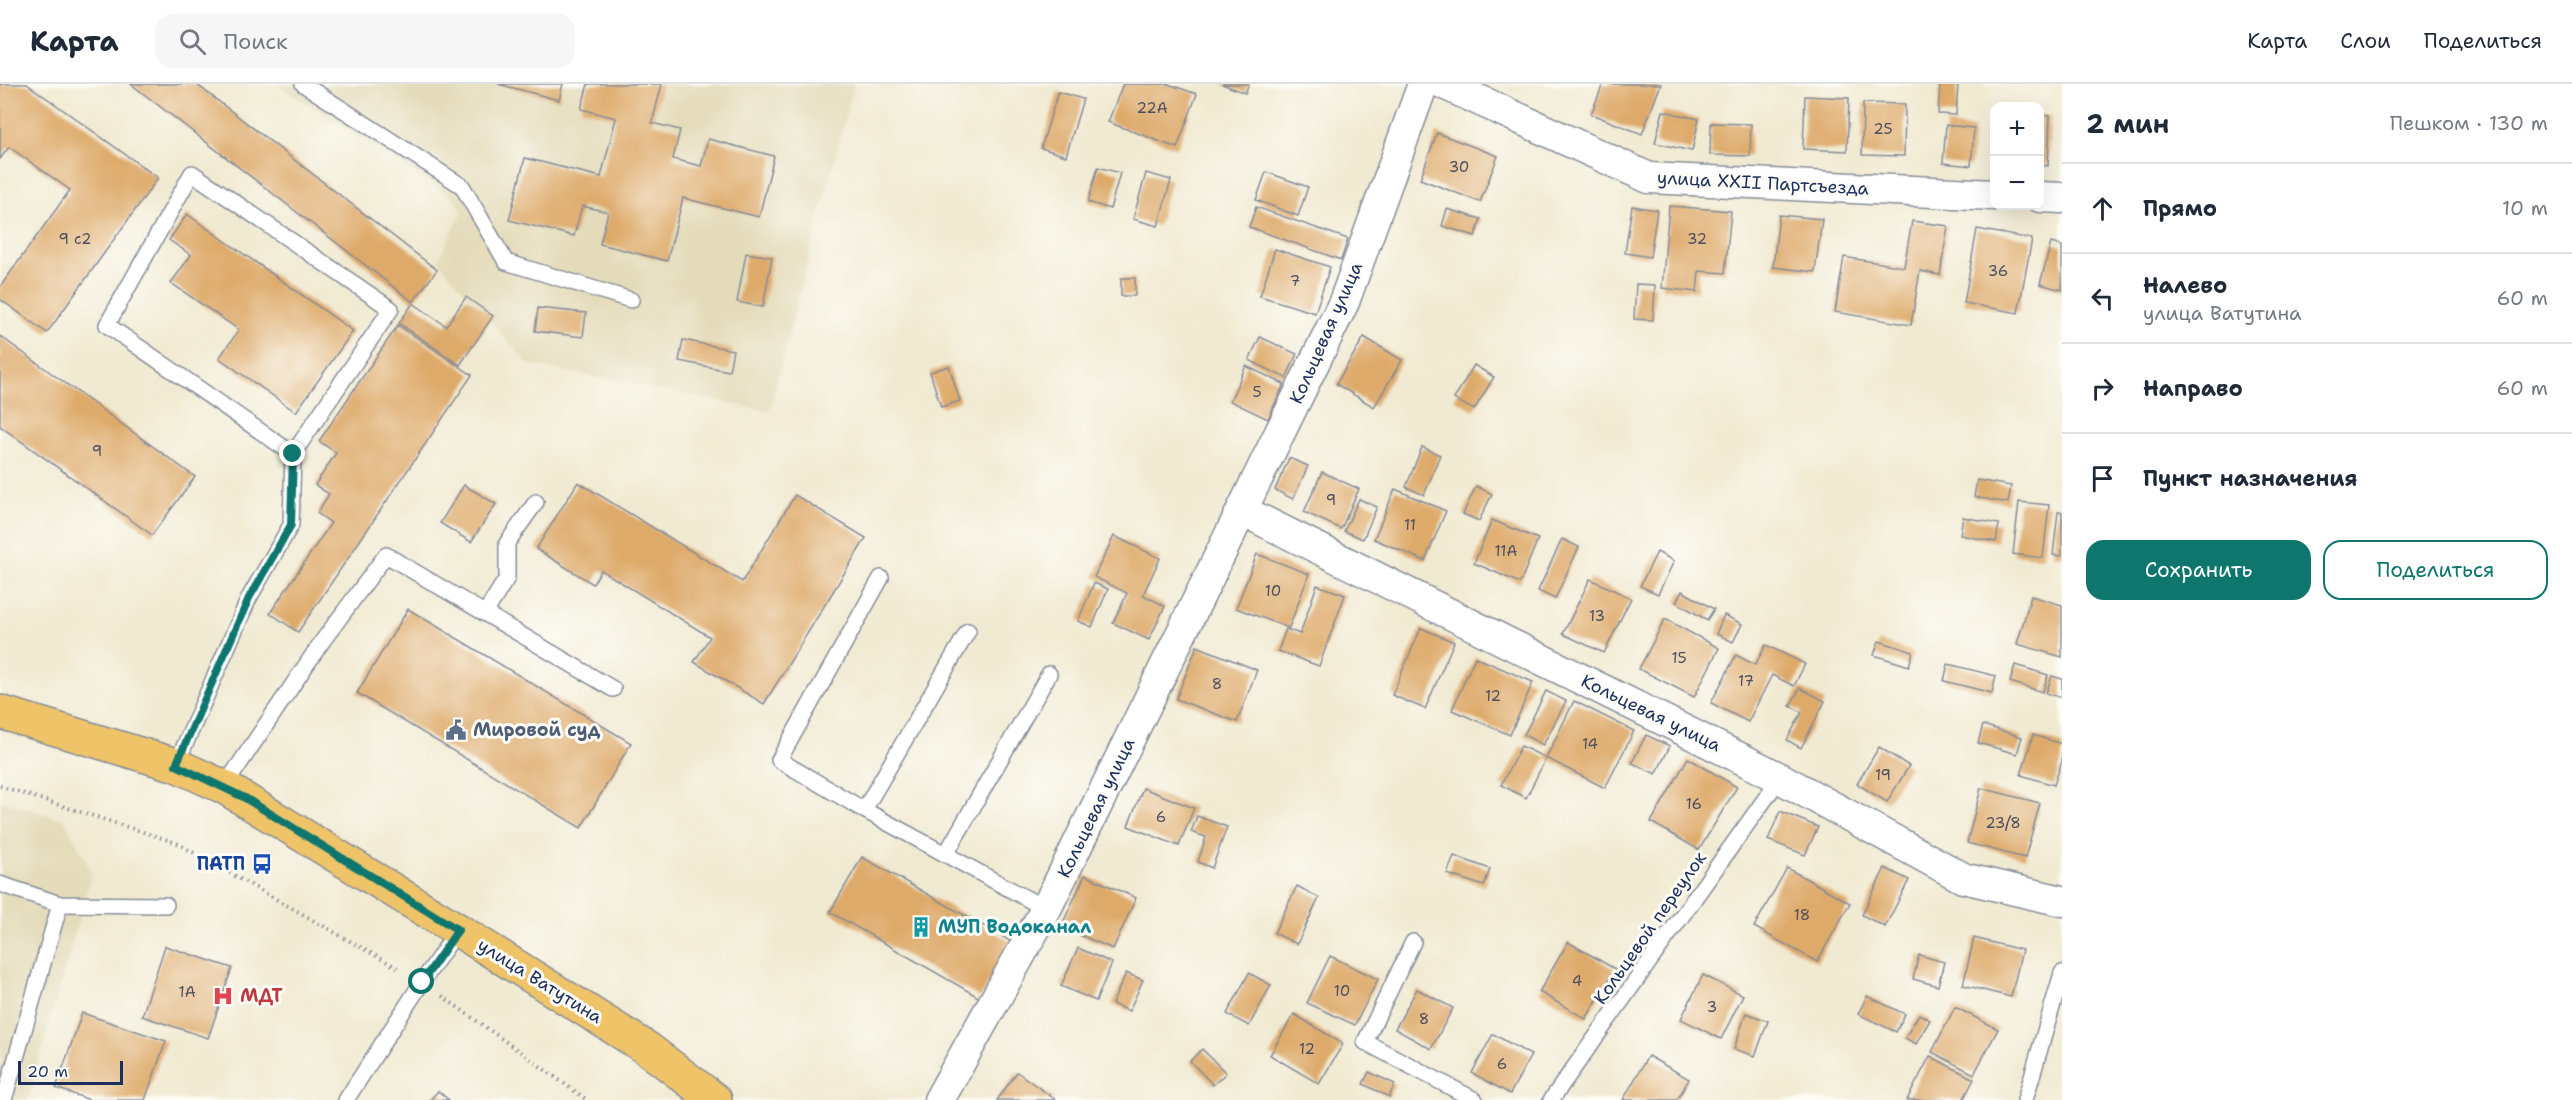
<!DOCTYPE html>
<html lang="ru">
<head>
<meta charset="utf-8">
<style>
  :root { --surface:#fff; --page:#f6f6f7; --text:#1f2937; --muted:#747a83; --line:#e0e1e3; --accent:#0f766e }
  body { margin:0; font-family:"Shantell Sans",sans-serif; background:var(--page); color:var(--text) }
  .controls { position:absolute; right:18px; top:18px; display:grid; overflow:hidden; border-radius:12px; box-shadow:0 6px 24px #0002 }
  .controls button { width:54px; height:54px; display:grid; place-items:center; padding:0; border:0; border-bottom:2px solid var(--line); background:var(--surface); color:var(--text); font:30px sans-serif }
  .scale { position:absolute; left:18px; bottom:15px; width:105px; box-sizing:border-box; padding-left:6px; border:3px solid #1b2f5e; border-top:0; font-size:16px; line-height:21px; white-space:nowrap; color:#1b2f5e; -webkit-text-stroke:4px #fdfcf7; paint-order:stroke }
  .stop { position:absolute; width:18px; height:18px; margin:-14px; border:4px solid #0f766e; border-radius:50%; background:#fff }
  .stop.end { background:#0f766e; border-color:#fff; box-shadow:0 2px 6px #0008 }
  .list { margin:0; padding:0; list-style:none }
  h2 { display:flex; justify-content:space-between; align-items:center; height:78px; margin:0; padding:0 24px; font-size:26px }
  h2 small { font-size:20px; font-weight:400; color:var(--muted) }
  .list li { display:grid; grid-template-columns:39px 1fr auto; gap:18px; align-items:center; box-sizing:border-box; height:90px; padding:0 24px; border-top:2px solid var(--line) }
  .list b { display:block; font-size:22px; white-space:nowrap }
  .list p { margin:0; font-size:20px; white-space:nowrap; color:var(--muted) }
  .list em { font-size:20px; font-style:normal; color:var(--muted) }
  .actions { display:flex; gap:12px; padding:18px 24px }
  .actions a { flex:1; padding:14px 0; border:2px solid var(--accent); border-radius:18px; text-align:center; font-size:21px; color:var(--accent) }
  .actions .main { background:var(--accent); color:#fff }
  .icon { flex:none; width:33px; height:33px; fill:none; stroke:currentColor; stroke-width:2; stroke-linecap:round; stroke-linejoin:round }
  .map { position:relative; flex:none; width:2062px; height:1016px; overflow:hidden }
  header { display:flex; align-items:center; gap:36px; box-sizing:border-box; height:84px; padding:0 30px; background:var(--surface); border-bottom:2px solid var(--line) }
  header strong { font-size:28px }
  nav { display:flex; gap:33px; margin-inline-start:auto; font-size:21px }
  .search { width:420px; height:54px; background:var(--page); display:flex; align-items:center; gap:15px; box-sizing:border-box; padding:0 21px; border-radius:18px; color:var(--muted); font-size:22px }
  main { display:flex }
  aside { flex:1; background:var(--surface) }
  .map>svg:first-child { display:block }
  .built { fill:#e4dbba }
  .building { fill:#deaa6b }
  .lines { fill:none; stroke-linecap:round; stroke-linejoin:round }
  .service-casing { stroke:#868c98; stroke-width:18 }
  .minor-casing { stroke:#868c98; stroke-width:33 }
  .primary-casing { stroke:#868c98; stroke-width:36 }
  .path { stroke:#868c98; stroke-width:4; stroke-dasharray:1.5 4.5; stroke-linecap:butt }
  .service { stroke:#fff; stroke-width:15 }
  .minor { stroke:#fff; stroke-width:30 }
  .primary { stroke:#efc469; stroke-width:33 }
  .route { stroke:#0f766e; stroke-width:8 }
  .labels { text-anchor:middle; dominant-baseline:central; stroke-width:6; stroke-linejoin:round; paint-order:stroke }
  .number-label { font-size:15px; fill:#4c4e61 }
  .street-label { font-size:18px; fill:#1b2f5e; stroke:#fdfcf7 }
  .service-label { font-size:18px; font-weight:bold; fill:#4e5e75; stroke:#fdfcf7; text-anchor:start }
  .transit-label { font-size:18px; font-weight:bold; fill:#164399; stroke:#fdfcf7; text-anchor:end }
  .culture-label { font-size:18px; font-weight:bold; fill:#0d838f; stroke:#fdfcf7; text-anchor:start }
  .health-label { font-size:18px; font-weight:bold; fill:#be3a42; stroke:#fdfcf7; text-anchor:start }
</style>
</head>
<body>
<header>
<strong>Карта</strong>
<div class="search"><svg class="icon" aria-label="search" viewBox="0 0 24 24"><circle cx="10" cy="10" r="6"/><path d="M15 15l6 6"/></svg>Поиск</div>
<nav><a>Карта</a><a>Слои</a><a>Поделиться</a></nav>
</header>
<main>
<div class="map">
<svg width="2062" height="1016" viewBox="0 0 2062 1016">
  <rect width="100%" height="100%" fill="#fdfcf7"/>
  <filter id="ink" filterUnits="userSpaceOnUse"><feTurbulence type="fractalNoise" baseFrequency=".0167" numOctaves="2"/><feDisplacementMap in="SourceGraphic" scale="12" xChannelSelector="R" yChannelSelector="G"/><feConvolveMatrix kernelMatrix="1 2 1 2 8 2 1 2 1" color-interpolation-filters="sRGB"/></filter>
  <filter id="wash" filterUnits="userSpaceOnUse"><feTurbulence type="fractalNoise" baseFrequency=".008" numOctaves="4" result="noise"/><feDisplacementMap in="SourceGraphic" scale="24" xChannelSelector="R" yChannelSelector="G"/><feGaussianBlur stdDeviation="1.35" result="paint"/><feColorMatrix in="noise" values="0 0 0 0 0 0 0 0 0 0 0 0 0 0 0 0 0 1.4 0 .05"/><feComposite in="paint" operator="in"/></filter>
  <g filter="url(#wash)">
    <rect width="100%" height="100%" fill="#f1ead2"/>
    <g class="built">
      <path d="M277 0H854L769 327 528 280 438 177 462 128 456 116Z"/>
      <path d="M0 716 65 736 92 788 28 1016H0Z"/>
    </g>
    <g id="blocks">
      <g class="building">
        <path d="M0 0H27L158 94 47 249 0 215V203L70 106 9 63 0 75Z"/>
        <path d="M131 0H196L437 186 413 218Z"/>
        <path d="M498 0H563L559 16Z"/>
        <path d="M588 0H662L652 39 680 46 673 75 701 82 708 55 774 72 759 133 683 114 667 177 600 160 608 128 582 122 574 152 509 136 525 74 601 93 616 34 581 25Z"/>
        <path d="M1123 0H1168L1197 10 1177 64 1108 38Z"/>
        <path d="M1222 0H1249L1245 9Z"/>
        <path d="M1603 0H1661L1642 50 1591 30Z"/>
        <path d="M1940 0H1958L1956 31 1938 30Z"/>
        <path d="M1058 8 1083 15 1066 72 1041 64Z"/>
        <path d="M1805 12 1849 14 1847 67 1803 65Z"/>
        <path d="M1863 19 1905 20 1904 72 1862 71Z"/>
        <path d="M1663 27 1699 35 1692 67 1655 59Z"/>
        <path d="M2040 31 2050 32 2048 82 2040 81Z"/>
        <path d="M1711 39 1751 40 1750 72 1710 71Z"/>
        <path d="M1946 41 1974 44 1971 82 1943 79Z"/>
        <path d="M1437 49 1498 72 1480 118 1420 95Z"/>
        <path d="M1098 83 1120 89 1110 125 1088 118Z"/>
        <path d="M1266 88 1308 103 1298 132 1256 116Z"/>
        <path d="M1146 89 1171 96 1158 142 1133 135Z"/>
        <path d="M1632 122 1657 126 1650 173 1625 169Z"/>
        <path d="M1669 122 1731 127 1725 189 1699 187 1697 208 1662 204Z"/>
        <path d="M1256 123 1348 155 1341 176 1249 143Z"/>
        <path d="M1447 125 1481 135 1475 152 1442 142Z"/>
        <path d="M187 130 353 247 296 328 219 274 239 246 171 199 191 171 169 156Z"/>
        <path d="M1779 131 1822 135 1815 188 1773 183Z"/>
        <path d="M1912 137 1948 142 1940 191 1920 187 1911 241 1835 228 1844 173 1904 183Z"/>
        <path d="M1977 145 2032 155 2018 229 1964 219Z"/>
        <path d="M2051 159 2062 162V206L2040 200Z"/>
        <path d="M1275 165 1330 183 1315 229 1260 212Z"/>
        <path d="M746 169 772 173 763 223 737 218Z"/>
        <rect x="1121" y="194" width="14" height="18"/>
        <path d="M1636 200 1655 201 1653 236 1634 235Z"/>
        <path d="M466 213 493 232 460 281 399 239 413 219 446 242Z"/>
        <path d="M538 224 586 229 583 253 535 247Z"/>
        <path d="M398 241 472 291 298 548 270 529 331 439 317 429 329 410 315 401 336 369 319 357Z"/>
        <path d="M0 252 195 393 152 451 0 342Z"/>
        <path d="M1260 253 1297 270 1286 294 1249 276Z"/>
        <path d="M1364 253 1402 276 1374 323 1336 300Z"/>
        <path d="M683 256 733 266 729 287 679 277Z"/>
        <path d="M1474 281 1494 293 1474 326 1454 315Z"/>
        <path d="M949 282 960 317 941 323 930 288Z"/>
        <path d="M1246 282 1284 300 1268 335 1230 317Z"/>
        <path d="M1422 363 1440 371 1424 411 1406 403Z"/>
        <path d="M1289 374 1308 382 1293 415 1275 406Z"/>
        <path d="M1322 388 1359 405 1341 445 1304 428Z"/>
        <path d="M1977 396 2011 402 2008 419 1974 413Z"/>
        <path d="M578 398 742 498 795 411 866 454 764 620 694 578 710 553 601 486 593 500 536 465Z"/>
        <path d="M464 401 496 420 471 458 440 439Z"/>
        <path d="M1476 402 1492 410 1479 437 1463 430Z"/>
        <path d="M1395 405 1446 427 1425 477 1374 455Z"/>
        <path d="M1359 415 1377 423 1363 455 1344 447Z"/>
        <path d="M2019 418 2049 421 2043 474 2013 470Z"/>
        <path d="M2058 428H2062V472L2053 471Z"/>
        <path d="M1963 433 1999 440 1996 458 1960 451Z"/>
        <path d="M1492 436 1538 455 1520 499 1474 479Z"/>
        <path d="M1114 452 1160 474 1143 511 1165 522 1149 556 1113 539 1127 509 1094 493Z"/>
        <path d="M1562 455 1579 463 1555 515 1538 507Z"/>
        <path d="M1657 468 1674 477 1658 510 1640 502Z"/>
        <path d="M1257 470 1309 490 1289 544 1236 524Z"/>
        <path d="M1590 495 1631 514 1604 569 1563 550Z"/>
        <path d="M1094 499 1108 505 1092 543 1078 537Z"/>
        <path d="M1317 501 1345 511 1319 582 1278 567 1286 545 1300 550Z"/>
        <path d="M1682 507 1714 525 1707 536 1676 518Z"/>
        <path d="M2031 512 2062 521V573L2017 560Z"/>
        <path d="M408 525 631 659 581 744 357 609Z"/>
        <path d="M1724 531 1742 540 1733 558 1716 550Z"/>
        <path d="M1665 535 1719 564 1694 613 1639 585Z"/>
        <path d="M1421 544 1454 558 1425 625 1392 611Z"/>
        <path d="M1879 557 1913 568 1909 582 1874 571Z"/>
        <path d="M1766 561 1805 580 1794 602 1772 591 1748 638 1711 619 1736 571 1755 581Z"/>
        <path d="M1197 562 1257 586 1237 638 1176 615Z"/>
        <path d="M1475 573 1533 598 1510 651 1452 626Z"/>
        <path d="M1948 580 1996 592 1992 609 1944 597Z"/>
        <path d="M2015 581 2048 591 2043 608 2010 598Z"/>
        <path d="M2052 592 2062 595V614L2046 609Z"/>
        <path d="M1800 604 1825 617 1801 664 1787 656 1802 628 1790 622Z"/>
        <path d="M1546 607 1566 617 1543 661 1524 651Z"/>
        <path d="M1574 617 1634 647 1605 704 1546 674Z"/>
        <path d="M1983 641 2022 653 2017 670 1978 659Z"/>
        <path d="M1646 651 1670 662 1656 690 1632 679Z"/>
        <path d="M2033 651 2062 660V677L2054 701 2021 691Z"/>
        <path d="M1521 662 1546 674 1526 714 1501 701Z"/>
        <path d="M1879 663 1909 682 1887 718 1857 700Z"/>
        <path d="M1688 674 1737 703 1699 766 1651 738Z"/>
        <path d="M1143 704 1194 724 1179 762 1128 742Z"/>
        <path d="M1981 704 2040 719 2025 774 1967 759Z"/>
        <path d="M1780 727 1818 743 1805 771 1768 756Z"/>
        <path d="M1197 732 1227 743 1212 784 1198 778 1206 753 1191 748Z"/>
        <path d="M1454 772 1490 785 1484 802 1447 790Z"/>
        <path d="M862 773 1012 858 980 914 830 828Z"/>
        <path d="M1787 784 1850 819 1817 878 1754 843Z"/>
        <path d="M1885 784 1909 796 1885 843 1862 831Z"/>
        <path d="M1085 791 1136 814 1113 865 1061 843Z"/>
        <path d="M1297 802 1319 814 1297 860 1274 849Z"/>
        <path d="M1974 854 2022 866 2011 913 1963 901Z"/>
        <path d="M1568 858 1615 885 1586 935 1539 908Z"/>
        <path d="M165 862 232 884 208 954 142 932Z"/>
        <path d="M1078 864 1112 879 1096 917 1061 902Z"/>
        <path d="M1919 871 1944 878 1938 902 1913 895Z"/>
        <path d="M1330 872 1378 895 1355 941 1307 919Z"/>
        <path d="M1126 889 1143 896 1129 927 1112 920Z"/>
        <path d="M1249 889 1271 901 1249 942 1227 930Z"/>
        <path d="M1703 891 1743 911 1721 955 1681 935Z"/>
        <path d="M1417 905 1453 924 1431 965 1395 945Z"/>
        <path d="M1867 912 1905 930 1896 948 1858 930Z"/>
        <path d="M1955 923 1998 945 1974 990 1932 968Z"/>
        <path d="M82 929 166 957 145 1016H90L56 1004Z"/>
        <path d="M1746 929 1768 937 1755 972 1734 965Z"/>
        <path d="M1294 930 1343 960 1319 1000 1270 971Z"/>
        <path d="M1919 930 1930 936 1916 960 1905 954Z"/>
        <path d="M1493 950 1531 971 1510 1010 1472 989Z"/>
        <path d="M1202 965 1226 989 1213 1001 1190 977Z"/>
        <path d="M1648 972 1689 995 1677 1016H1623Z"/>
        <path d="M1930 972 1974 995 1963 1016H1907Z"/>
        <path d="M1017 988 1056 1016H997Z"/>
        <path d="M1369 988 1395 1000 1389 1013 1363 1000Z"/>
        <path d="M438 1007 449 1016H430Z"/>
      </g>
    </g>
  </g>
  <g filter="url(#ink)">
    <use href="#blocks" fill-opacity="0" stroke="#868c98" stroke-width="1.5"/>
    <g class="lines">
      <g class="service-casing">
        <g id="service">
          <path d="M303 0 462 102 506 178 631 216"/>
          <path d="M881 494 779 676 864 726 1046 825"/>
          <path d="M485 529 507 494V459L536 418"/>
          <path d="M176 681 249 514 291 441 293 370 391 225 192 89 107 241 293 370"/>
          <path d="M224 703 321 559 386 471 613 605"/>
          <path d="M864 726 968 547"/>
          <path d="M946 770 1049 590"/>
          <path d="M0 800 60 820 166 821"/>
          <path d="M1413 858 1365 958 1475 1016"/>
          <path d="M4 1016 60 820"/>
          <path d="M346 1016 422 898 458 846"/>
          <path d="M1551 1016 1780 694"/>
          <path d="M2025 1016 2062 889"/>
        </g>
      </g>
      <g class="minor-casing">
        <g id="minor">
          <path d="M1444 0 1649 94 1994 111"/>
          <path d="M2040 113 2062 114"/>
          <path d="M1243 427 1780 694 1963 794 2062 817"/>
          <path d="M939 1016 1046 825 1344 218 1423 0"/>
        </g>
      </g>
      <g class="primary-casing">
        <path id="primary" d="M0 628 176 681 224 703 458 846 648 965 715 1016"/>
      </g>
      <g class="path">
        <path d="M0 702 177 759 401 886"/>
        <path d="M442 912 587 1016"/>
      </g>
      <use href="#service" class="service"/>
      <use href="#minor" class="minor"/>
      <use href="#primary" class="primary"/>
    </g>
  </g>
  <g class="lines" filter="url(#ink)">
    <path class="route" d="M293 370 291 441 249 514 176 681 245 714 458 846 422 898"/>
  </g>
  <defs>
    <g id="civic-bare" transform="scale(1.62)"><path d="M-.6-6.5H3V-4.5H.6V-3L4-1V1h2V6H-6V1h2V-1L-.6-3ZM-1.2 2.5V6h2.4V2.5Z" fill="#5c6f8a" stroke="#fdfcf7" stroke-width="2.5" paint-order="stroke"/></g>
    <g id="bus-bare" transform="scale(1.62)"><path d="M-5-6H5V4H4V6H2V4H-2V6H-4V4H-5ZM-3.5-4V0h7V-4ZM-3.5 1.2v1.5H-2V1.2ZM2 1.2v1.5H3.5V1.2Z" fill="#1a4fb4" stroke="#fdfcf7" stroke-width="2.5" paint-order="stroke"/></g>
    <g id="building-bare" transform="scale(1.62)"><path d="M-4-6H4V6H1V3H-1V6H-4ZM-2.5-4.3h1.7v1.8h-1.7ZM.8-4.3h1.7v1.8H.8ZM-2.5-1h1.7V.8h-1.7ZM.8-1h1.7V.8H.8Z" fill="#0f9aa8" stroke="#fdfcf7" stroke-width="2.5" paint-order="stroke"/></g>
    <g id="hospital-bare" transform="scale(1.62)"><path d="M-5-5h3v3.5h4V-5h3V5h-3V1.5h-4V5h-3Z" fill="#e0444e" stroke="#fdfcf7" stroke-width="2.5" paint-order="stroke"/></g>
  </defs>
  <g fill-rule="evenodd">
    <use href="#civic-bare" x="456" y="646"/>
    <use href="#bus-bare" x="262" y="780"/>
    <use href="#building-bare" x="921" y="843"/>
    <use href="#hospital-bare" x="223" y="912"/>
  </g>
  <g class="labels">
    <g class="number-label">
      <text x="1152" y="24">22А</text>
      <text x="1883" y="45">25</text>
      <text x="1459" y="83">30</text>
      <text x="75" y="155">9 c2</text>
      <text x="1697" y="155">32</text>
      <text x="1998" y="187">36</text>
      <text x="1295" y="197">7</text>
      <text x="1257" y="308">5</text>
      <text x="97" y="367">9</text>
      <text x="1331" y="416">9</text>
      <text x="1410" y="441">11</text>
      <text x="1506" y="467">11А</text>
      <text x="1273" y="507">10</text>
      <text x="1597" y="532">13</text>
      <text x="1679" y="574">15</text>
      <text x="1746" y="597">17</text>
      <text x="1217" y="600">8</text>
      <text x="1493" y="612">12</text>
      <text x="1590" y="660">14</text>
      <text x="1883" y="691">19</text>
      <text x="1694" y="720">16</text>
      <text x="1161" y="733">6</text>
      <text x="2003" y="739">23/8</text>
      <text x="1802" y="831">18</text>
      <text x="1577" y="897">4</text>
      <text x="1342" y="907">10</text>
      <text x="187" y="908">1А</text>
      <text x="1712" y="923">3</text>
      <text x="1424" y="935">8</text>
      <text x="1307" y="965">12</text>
      <text x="1502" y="980">6</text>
    </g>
    <g class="street-label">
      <text transform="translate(1763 99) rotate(3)">улица XXII Партсъезда</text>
      <text transform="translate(1326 249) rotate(-66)">Кольцевая улица</text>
      <text transform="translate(1651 629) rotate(26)">Кольцевая улица</text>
      <text transform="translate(1096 724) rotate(-64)">Кольцевая улица</text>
      <text transform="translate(1650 844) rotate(-55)">Кольцевой переулок</text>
      <text transform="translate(540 897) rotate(32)">улица Ватутина</text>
    </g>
    <g class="service-label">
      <text x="473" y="646">Мировой суд</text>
    </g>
    <g class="transit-label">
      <text x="245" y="780">ПАТП</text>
    </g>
    <g class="culture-label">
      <text x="938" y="843">МУП Водоканал</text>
    </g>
    <g class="health-label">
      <text x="240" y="912">МДТ</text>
    </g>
  </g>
</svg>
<div class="controls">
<button>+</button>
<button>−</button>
</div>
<div class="scale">20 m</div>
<div class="stop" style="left:422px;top:898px"></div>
<div class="stop end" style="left:293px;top:370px"></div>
</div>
<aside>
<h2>2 мин<small>Пешком · 130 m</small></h2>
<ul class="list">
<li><svg class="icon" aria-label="ahead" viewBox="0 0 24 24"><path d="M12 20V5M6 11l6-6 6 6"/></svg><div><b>Прямо</b></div><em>10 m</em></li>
<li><svg class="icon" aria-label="left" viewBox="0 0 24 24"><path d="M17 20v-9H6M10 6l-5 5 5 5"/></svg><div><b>Налево</b><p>улица Ватутина</p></div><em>60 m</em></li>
<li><svg class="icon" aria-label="right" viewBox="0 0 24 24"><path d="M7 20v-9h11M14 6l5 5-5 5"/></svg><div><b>Направо</b></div><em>60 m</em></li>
<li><svg class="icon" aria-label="arrive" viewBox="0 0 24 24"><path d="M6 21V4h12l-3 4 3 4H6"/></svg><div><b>Пункт назначения</b></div></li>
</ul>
<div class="actions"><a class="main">Сохранить</a><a>Поделиться</a></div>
</aside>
</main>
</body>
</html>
